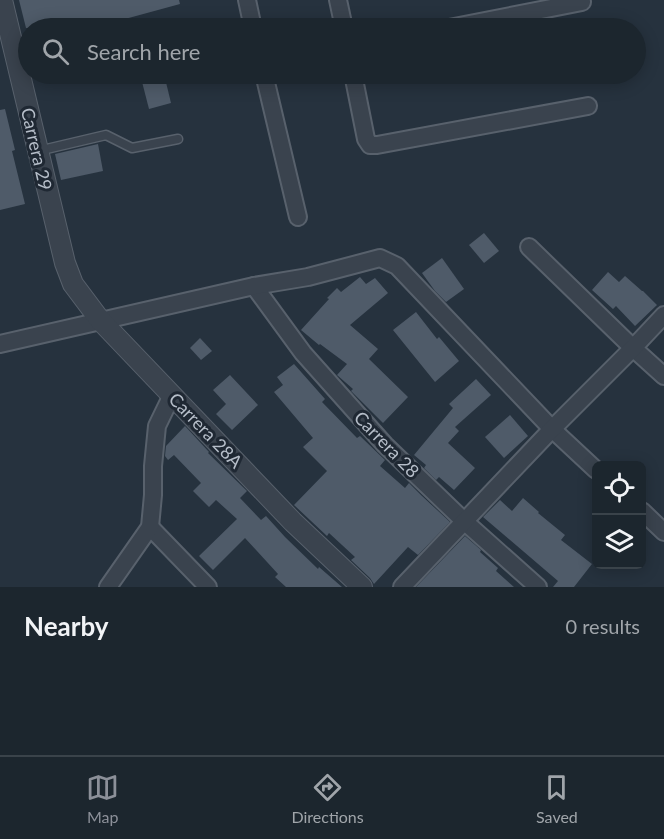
<!DOCTYPE html>
<html lang="en">
<head>
<meta charset="utf-8">
<style>
  :root { --surface:#1c262e; --page:#252e36; --text:#f1f3f6; --muted:#a0a5aa; --line:#3a434a; --accent:#8c9099 }
  body { margin:0; font-family:Lato,sans-serif; background:var(--page); color:var(--text) }
  .controls { position:absolute; right:18px; bottom:18px; display:grid; overflow:hidden; border-radius:9px; box-shadow:0 3px 15px #0003 }
  .controls button { width:54px; height:54px; display:grid; place-items:center; padding:0; border:0; border-bottom:2px solid var(--line); background:var(--surface); color:var(--text); font:30px sans-serif }
  .list { margin:0; padding:0; list-style:none }
  h2 { display:flex; justify-content:space-between; align-items:center; height:78px; margin:0; padding:0 24px; font-size:26px }
  h2 small { font-size:20px; font-weight:400; color:var(--muted) }
  .icon { flex:none; width:33px; height:33px; fill:none; stroke:currentColor; stroke-width:2; stroke-linecap:round; stroke-linejoin:round }
  .map { position:relative; flex:none; width:664px; height:587px; overflow:hidden }
  .search { position:absolute; background:var(--surface); box-shadow:0 3px 15px #0003; left:18px; right:18px; top:18px; height:66px; display:flex; align-items:center; gap:15px; box-sizing:border-box; padding:0 21px; border-radius:33px; color:var(--muted); font-size:22px }
  .sheet { height:168px; background:var(--surface) }
  nav { display:flex; justify-content:space-around; align-items:center; box-sizing:border-box; height:84px; border-top:2px solid var(--line); background:var(--surface); font-size:16px; color:var(--muted) }
  nav a { display:grid; justify-items:center; gap:3px }
  nav .on { color:var(--accent) }
  .map>svg:first-child { display:block }
  .building { fill:#4f5b69 }
  .lines { fill:none; stroke-linecap:round; stroke-linejoin:round }
  .service-casing { stroke:#58616c; stroke-width:11 }
  .minor-casing { stroke:#58616c; stroke-width:20 }
  .tertiary-casing { stroke:#58616c; stroke-width:22 }
  .service { stroke:#3a434e; stroke-width:8 }
  .minor { stroke:#3a434e; stroke-width:16 }
  .tertiary { stroke:#3a434e; stroke-width:20 }
  .labels { text-anchor:middle; dominant-baseline:central; stroke-width:6; stroke-linejoin:round; paint-order:stroke }
  .street-label { font-size:18px; fill:#b6bec9; stroke:#1f2833 }
</style>
</head>
<body>
<div class="map">
<svg width="664" height="587" viewBox="0 0 664 587">
  <rect width="100%" height="100%" fill="#26323e"/>
  <g class="building">
    <path d="M19 0H179L180 4 92 28 91 23 70 28H26Z"/>
    <path d="M140 74H164L171 103 149 109Z"/>
    <path d="M5 109 15 150 12 151 25 204 0 210V110Z"/>
    <path d="M98 144 103 171 61 180 55 154Z"/>
    <path d="M484 233 499 251 484 263 469 245Z"/>
    <path d="M442 258 464 289 446 302 435 291 422 273Z"/>
    <path d="M608 272 619 282 625 276 642 291H643L657 305 635 326 616 306 613 309 592 290Z"/>
    <path d="M360 277 366 284 375 278 388 293 350 325 378 349 369 359 408 397 383 423 351 391 353 389 337 375 347 364 320 344 319 345 301 330 329 299 327 298 337 288 341 292Z"/>
    <path d="M416 312 437 339 439 337 459 361 435 382 393 330Z"/>
    <path d="M200 338 212 351 201 360 190 348Z"/>
    <path d="M294 364 325 399 322 402 357 438 360 436 385 460 380 466 405 488 409 483 422 496 450 522 418 555 408 547 374 584 370 578 351 560 355 557 329 533 327 536 294 505 327 471 303 447 313 438 274 392 283 385 277 377Z"/>
    <path d="M230 375 258 405 232 430 216 414 226 404 213 390Z"/>
    <path d="M476 379 491 395 455 427 459 431 448 443 475 468 454 490 439 477 436 480 424 468 426 465 414 455 453 408 449 404Z"/>
    <path d="M510 415 528 436 504 458 485 437Z"/>
    <path d="M185 426 209 452 208 453 247 491 240 498 261 520 266 516 285 537 318 569 319 567 342 587H286L275 577 278 574 245 538 213 570 199 556 237 519 216 500 209 507 193 491 201 483 174 455 168 460 165 456 166 446Z"/>
    <path d="M523 498 539 512 538 513 565 535 561 540 592 564 574 587H553L558 581 483 517 500 500 512 511Z"/>
    <path d="M465 536 481 550 480 552 498 568 496 571 514 587H416Z"/>
  </g>
  <g class="lines">
    <g class="service-casing">
      <path id="service" d="M38 151 106 135 132 148 178 139"/>
    </g>
    <g class="minor-casing">
      <g id="minor">
        <path d="M247 0 253 28"/>
        <path d="M338 0 344 28"/>
        <path d="M449 28 582 2"/>
        <path d="M264 74 298 217"/>
        <path d="M353 74 366 139 370 145H377L588 106"/>
        <path d="M529 247 633 348 664 376"/>
        <path d="M254 286 303 353 385 445 464 521 538 587"/>
        <path d="M0 344 254 286 308 277 380 258 397 266 552 429 596 470"/>
        <path d="M642 511 664 532"/>
        <path d="M150 527 208 587"/>
        <path d="M108 587 150 527 153 495V466L157 426 172 395"/>
        <path d="M402 587 552 429 633 348 664 315"/>
      </g>
    </g>
    <g class="tertiary-casing">
      <path id="tertiary" d="M2 0 65 263 73 284 100 320 293 522 362 587"/>
    </g>
    <use href="#service" class="service"/>
    <use href="#minor" class="minor"/>
    <use href="#tertiary" class="tertiary"/>
  </g>
  <g class="labels">
    <g class="street-label">
      <text transform="translate(37 149) rotate(77)">Carrera 29</text>
      <text transform="translate(206 430) rotate(46)">Carrera 28A</text>
      <text transform="translate(387 444) rotate(46)">Carrera 28</text>
    </g>
  </g>
</svg>
<div class="controls">
<button><svg class="icon" aria-label="locate" viewBox="0 0 24 24"><circle cx="12" cy="12" r="6"/><path d="M12 2v4M12 18v4M2 12h4M18 12h4"/></svg></button>
<button><svg class="icon" aria-label="layers" viewBox="0 0 24 24"><path d="M12 4l9 5-9 5-9-5zM3 14l9 5 9-5"/></svg></button>
</div>
<div class="search"><svg class="icon" aria-label="search" viewBox="0 0 24 24"><circle cx="10" cy="10" r="6"/><path d="M15 15l6 6"/></svg>Search here</div>
</div>
<section class="sheet">
<h2>Nearby<small>0 results</small></h2>
<ul class="list">
</ul>
</section>
<nav>
<a class="on"><svg class="icon" aria-label="map" viewBox="0 0 24 24"><path d="M3 6l6-2 6 2 6-2v14l-6 2-6-2-6 2zM9 4v14M15 6v14"/></svg>Map</a>
<a><svg class="icon" aria-label="directions" viewBox="0 0 24 24"><path d="M12 3l9 9-9 9-9-9zM9 14v-3h6M13 9l2 2-2 2"/></svg>Directions</a>
<a><svg class="icon" aria-label="saved" viewBox="0 0 24 24"><path d="M7 4h10v16l-5-4-5 4z"/></svg>Saved</a>
</nav>
</body>
</html>
